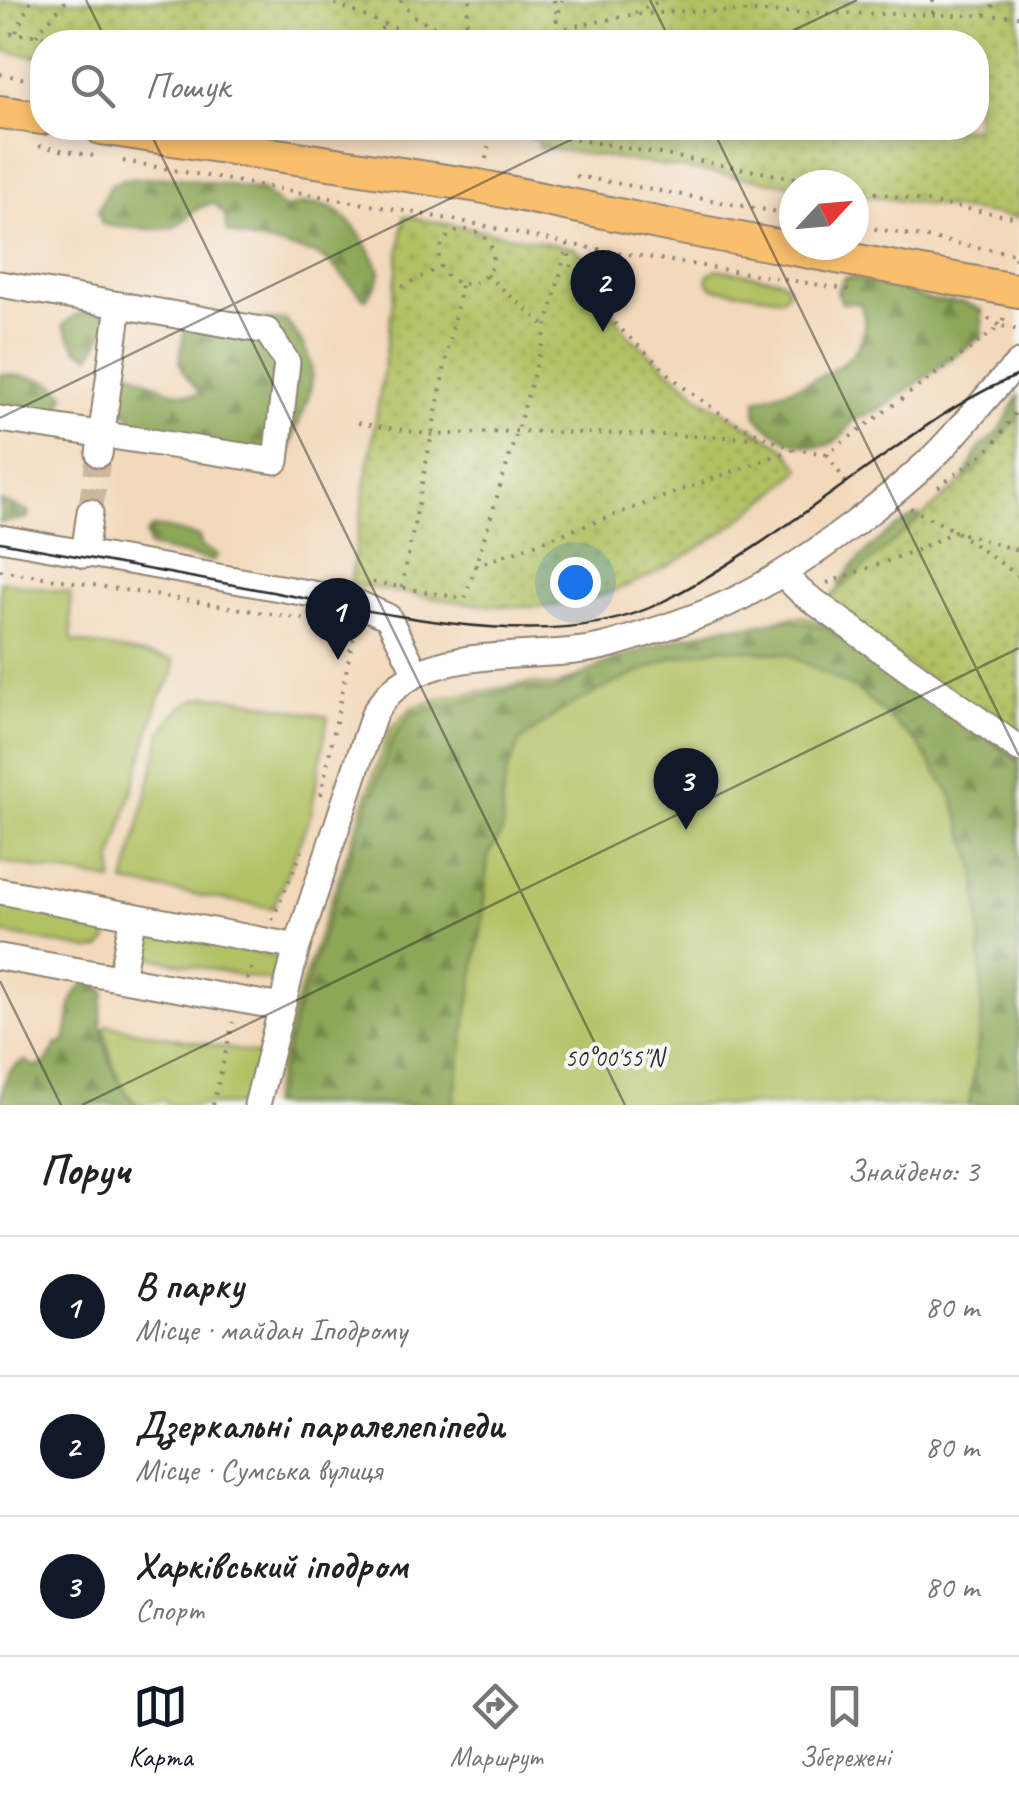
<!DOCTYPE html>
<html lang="uk">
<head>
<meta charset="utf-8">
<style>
  :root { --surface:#fff; --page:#f2f2f2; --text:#222; --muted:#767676; --line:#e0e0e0; --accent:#111827 }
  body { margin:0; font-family:Caveat,sans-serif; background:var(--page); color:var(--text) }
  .compass { position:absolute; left:779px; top:170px; width:90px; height:90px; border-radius:50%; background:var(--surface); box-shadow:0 5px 15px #0003; rotate:64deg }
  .you { position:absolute; left:575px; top:582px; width:35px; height:35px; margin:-25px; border:8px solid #fff; border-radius:50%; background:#1a73e8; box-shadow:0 0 0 15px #1a73e833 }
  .badge { display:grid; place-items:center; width:65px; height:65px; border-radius:50%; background:var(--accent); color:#fff; font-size:32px; font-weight:700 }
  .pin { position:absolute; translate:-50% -82px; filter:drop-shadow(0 2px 5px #0008) }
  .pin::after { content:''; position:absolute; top:52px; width:35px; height:30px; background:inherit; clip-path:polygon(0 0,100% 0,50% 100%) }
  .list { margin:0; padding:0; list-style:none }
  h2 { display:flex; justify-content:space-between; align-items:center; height:130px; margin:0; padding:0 40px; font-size:42px }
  h2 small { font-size:32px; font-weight:400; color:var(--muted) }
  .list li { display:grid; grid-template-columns:65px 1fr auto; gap:30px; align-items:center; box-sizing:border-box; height:140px; padding:0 40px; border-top:2px solid var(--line) }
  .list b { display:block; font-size:38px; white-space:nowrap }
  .list p { margin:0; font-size:32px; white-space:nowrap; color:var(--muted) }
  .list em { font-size:32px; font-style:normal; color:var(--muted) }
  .icon { flex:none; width:55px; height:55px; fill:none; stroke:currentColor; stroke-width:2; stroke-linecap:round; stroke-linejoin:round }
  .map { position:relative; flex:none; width:1019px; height:1105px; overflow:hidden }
  .search { position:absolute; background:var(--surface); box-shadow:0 5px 15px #0003; left:30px; right:30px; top:30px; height:110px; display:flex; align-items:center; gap:25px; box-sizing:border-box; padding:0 35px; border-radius:40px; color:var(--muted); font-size:38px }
  .sheet { height:550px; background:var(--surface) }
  nav { display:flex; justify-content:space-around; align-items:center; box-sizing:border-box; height:140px; border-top:2px solid var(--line); background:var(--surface); font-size:28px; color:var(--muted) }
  nav a { display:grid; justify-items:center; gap:5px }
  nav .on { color:var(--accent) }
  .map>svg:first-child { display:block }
  .grass { fill:#b2c163; stroke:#6e7647; stroke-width:2.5 }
  .forest { fill:url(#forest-firs); stroke:#5c6942; stroke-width:2.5 }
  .park { fill:url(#park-dots); stroke:#6e7647; stroke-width:2.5 }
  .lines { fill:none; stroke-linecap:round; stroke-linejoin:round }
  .minor-tunnel { stroke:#cbb69e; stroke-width:25; stroke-dasharray:25 12; stroke-linecap:butt }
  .minor-casing { stroke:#8f8273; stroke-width:29 }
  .major-casing { stroke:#8f8273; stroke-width:36 }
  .path { stroke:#8f8273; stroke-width:4; stroke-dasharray:2.5 8; stroke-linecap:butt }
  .minor { stroke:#fff; stroke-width:25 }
  .major { stroke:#f9bf6d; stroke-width:32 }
  .tram { stroke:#2b2b2b; stroke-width:2.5 }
  .ticks { fill:none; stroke:#2b2b2b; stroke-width:2.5; stroke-opacity:0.45 }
  .ticks-label { font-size:25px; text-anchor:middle; fill:#2b2b2b; stroke:#f6f6f2; stroke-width:8; stroke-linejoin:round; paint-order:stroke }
</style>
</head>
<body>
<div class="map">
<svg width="1019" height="1105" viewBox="0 0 1019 1105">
  <defs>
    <pattern id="forest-firs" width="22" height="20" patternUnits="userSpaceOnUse" patternTransform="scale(2.5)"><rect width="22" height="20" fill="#8da759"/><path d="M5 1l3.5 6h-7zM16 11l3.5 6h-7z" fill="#73884a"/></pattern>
    <pattern id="park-dots" width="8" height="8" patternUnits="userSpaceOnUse" patternTransform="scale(2.5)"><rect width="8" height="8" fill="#b2c163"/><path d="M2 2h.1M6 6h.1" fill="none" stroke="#919d52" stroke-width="1.8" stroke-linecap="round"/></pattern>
  </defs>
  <rect width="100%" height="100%" fill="#f6f6f2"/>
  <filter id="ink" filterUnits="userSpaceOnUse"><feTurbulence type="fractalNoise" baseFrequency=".01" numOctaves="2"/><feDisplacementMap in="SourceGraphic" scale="20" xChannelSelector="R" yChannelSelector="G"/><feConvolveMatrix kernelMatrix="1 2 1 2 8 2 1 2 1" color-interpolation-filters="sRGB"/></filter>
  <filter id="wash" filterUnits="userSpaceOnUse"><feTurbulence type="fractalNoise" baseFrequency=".0048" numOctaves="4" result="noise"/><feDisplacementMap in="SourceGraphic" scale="40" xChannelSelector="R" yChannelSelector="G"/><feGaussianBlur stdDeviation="2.25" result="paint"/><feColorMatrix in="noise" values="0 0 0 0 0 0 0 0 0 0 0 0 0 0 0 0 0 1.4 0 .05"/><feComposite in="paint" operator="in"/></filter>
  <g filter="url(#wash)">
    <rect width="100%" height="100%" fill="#f3d9bb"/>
    <g class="grass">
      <path d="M717 269 781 280 787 285 788 291 782 298 713 288 707 281 708 275Z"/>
      <path d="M0 581 70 593 72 641 174 660 173 676 160 696 113 857V881L0 862Z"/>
      <path d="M799 616 815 619 835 629 1019 757V1105H269L292 1013 389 731 411 708 442 698 529 683 554 686 660 644 723 627H766L779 619Z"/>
      <path d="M208 696 241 699 328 717 311 814 273 908 125 883 162 732C173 712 185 700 208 696Z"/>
      <path d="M0 901 102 922 107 927V941L100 949 90 950 0 933Z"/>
      <path d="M162 934 275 956 281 967 278 976 270 981 157 959 152 956 147 947 153 936Z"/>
      <path d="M108 1025 261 1055 251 1105H170L163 1100 137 1105C116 1084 111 1057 104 1028Z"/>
    </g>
    <g class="forest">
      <path d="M171 177 263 190 285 209C335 188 361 230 380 271L378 282 366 299C349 287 337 264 319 256 289 244 256 245 227 231L225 215 214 203C190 208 192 217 174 227 165 232 113 227 102 224L98 211 110 185 123 179Z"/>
      <path d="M852 277 930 300 965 303 982 310V336L883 408 852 421C832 466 780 443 756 416L757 399C799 386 885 365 860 303H842L837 291 844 278Z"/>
      <path d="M102 308 111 320 91 356 77 349 63 325 76 315Z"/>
      <path d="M204 315 233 320H285C317 357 318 377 300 420 293 435 290 450 283 465L137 429 129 412 118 415 119 382 130 370C150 383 177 397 201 394L184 373 180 362 184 330Z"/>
      <path d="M0 374C21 377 54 376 65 395L51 424 0 416Z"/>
      <path d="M1019 395V474L958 491 979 449 1000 430Z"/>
      <path d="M0 501 29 512 27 518 0 523Z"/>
      <path d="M917 515 925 521 845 602 839 584C859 556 886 531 917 515Z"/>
      <path d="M152 528H164L199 537 202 547 217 555 213 561 149 547 146 534Z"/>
      <path d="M784 619 823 627 883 664 1019 761V1072L1016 1105H969L982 1016 979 908 975 866 952 796 918 744 858 690 787 654 719 648 672 658 611 685 560 711 520 741 507 772 502 798 503 830 488 857 482 924 453 1105H273L296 1014 353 847 393 738 412 713 522 687 553 691 606 663 660 644 723 627 753 626Z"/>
      <path d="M92 979 105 992C93 1026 112 1080 137 1105H0C3 1087 5 1067 25 1061L36 1067 46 1063 57 1044 64 1043C75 1013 61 998 92 979Z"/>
    </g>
    <g class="park">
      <path d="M0 0H1019V218L854 194V185H794L538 147 539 139 531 138 524 128H976V42H42V58L0 50Z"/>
      <path d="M404 216 574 248 588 259 594 283 628 335 703 399 784 447 801 469C737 528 637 599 549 606 483 611 414 594 350 584L385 359Z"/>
      <path d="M1019 416V743L822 604 979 467Z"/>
    </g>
  </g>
  <g filter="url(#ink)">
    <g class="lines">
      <path class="minor-tunnel" d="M90 512 99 454"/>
      <g class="minor-casing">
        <g id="minor">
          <path d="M0 284 267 331 287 362 276 461 0 419"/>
          <path d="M99 454 119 305"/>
          <path d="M0 538 352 601 388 617 416 673"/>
          <path d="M84 555 90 512"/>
          <path d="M783 574 801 592 1019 749"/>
          <path d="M0 891 297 947"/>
          <path d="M0 957 281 1007"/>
          <path d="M121 978 133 916"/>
          <path d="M257 1105 297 947 374 714C417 635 537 666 612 644 655 631 701 617 741 597 802 565 875 511 926 464 960 433 986 394 1019 363"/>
        </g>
      </g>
      <g class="major-casing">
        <g id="major">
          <path d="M0 112 42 118"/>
          <path d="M101 128 479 186 681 228 1019 291"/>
        </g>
      </g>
      <g class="path">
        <path d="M325 0 386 25 453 42"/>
        <path d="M400 0 415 17 465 42"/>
        <path d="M470 0 466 20 473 42"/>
        <path d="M554 0 557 15"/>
        <path d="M933 0V13"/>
        <path d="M635 13 662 0"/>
        <path d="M985 15 998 0"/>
        <path d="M556 30 631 15 685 11 1019 16"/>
        <path d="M16 32 31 0"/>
        <path d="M0 33 36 35 78 42"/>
        <path d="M36 35 67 0"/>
        <path d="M364 42 386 25"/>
        <path d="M551 42 562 0"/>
        <path d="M0 74 42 82"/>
        <path d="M295 128 330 133"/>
        <path d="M536 128 541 133 834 185"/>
        <path d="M39 146 94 156"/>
        <path d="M486 159 491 128"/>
        <path d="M123 161 471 223 567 244 857 291"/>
        <path d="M576 176 794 215"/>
        <path d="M854 189 1019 218"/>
        <path d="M854 225 1016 254 1015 261"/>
        <circle cx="466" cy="257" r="27"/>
        <path d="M567 244 572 270 617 326 682 386 728 419 766 438 794 449 827 454 1001 326 1019 330"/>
        <path d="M486 275 547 327"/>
        <path d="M402 287 440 267"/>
        <path d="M979 313 1001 326 1004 317"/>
        <path d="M358 423 433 435 519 431 762 438"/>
        <path d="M827 454 849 487"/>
        <path d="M938 487 992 447 1019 407"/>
        <path d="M910 508 955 531 1019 576"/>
        <path d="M475 566 794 449"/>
        <path d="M0 570 346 626"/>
        <path d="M373 582 465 599C501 483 539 368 566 249"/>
        <path d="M827 583 917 550 955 531 1019 551"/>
        <path d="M402 587 461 284"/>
        <path d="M321 795 355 628"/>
        <path d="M272 920 302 851"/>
        <path d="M247 980 254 961"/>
        <path d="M213 1105 233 1022"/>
      </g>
      <use href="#minor" class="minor"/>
      <use href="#major" class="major"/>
      <path class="tram" d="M0 542C87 558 174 574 261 590 376 611 554 658 662 602 736 564 804 513 871 465 918 432 964 396 1019 375"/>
    </g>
  </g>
  <path class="ticks" d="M86 0 107 42M650 0 671 42M769 42 857 0M148 128 625 1105M712 128 1019 756M0 418 595 128M0 981 61 1105M82 1105 1019 648"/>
  <g class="ticks-label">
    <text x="614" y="1066">50°00'55"N</text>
  </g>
</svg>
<svg class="compass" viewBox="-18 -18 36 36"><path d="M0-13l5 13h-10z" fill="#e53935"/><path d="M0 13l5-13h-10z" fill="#767676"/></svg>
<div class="you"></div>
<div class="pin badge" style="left:338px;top:660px">1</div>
<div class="pin badge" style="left:603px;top:332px">2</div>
<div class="pin badge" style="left:686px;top:830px">3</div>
<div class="search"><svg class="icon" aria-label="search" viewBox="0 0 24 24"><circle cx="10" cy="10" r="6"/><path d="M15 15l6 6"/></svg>Пошук</div>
</div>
<section class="sheet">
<h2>Поруч<small>Знайдено: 3</small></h2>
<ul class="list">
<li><span class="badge">1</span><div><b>В парку</b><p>Місце · майдан Іподрому</p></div><em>80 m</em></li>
<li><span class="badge">2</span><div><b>Дзеркальні паралелепіпеди</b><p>Місце · Сумська вулиця</p></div><em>80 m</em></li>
<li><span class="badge">3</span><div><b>Харківський іподром</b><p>Спорт</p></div><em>80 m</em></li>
</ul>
</section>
<nav>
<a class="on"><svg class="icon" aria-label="map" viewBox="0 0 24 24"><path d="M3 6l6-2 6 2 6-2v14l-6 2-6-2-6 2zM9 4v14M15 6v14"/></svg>Карта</a>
<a><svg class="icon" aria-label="directions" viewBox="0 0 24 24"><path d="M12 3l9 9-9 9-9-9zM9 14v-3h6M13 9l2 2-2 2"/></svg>Маршрут</a>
<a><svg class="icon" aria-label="saved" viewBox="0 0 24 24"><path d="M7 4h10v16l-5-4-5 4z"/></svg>Збережені</a>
</nav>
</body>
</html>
